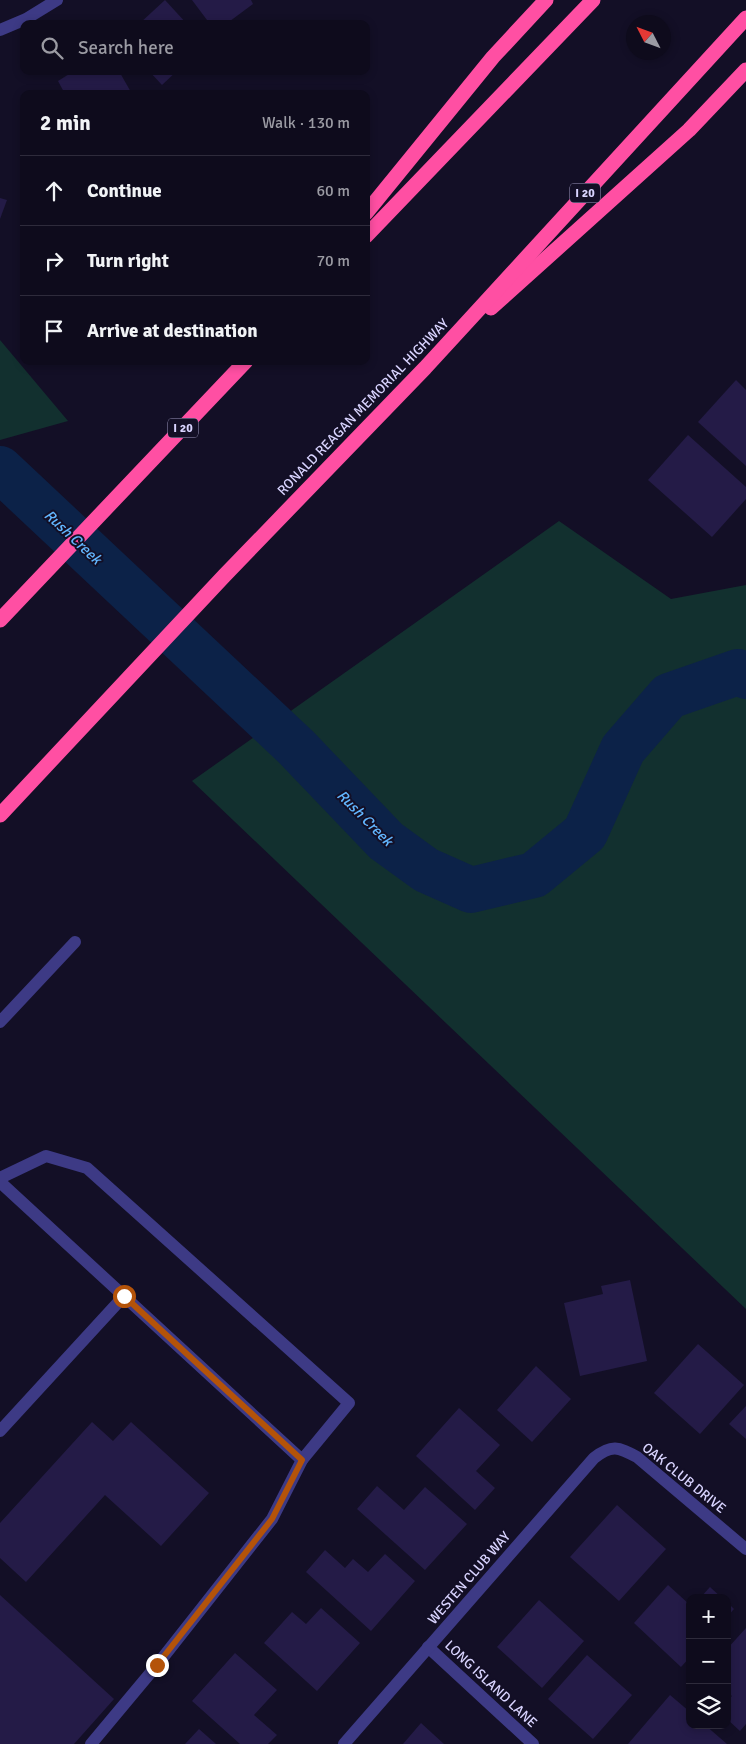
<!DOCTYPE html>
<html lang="en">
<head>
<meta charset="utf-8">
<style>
  :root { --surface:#0e0b1c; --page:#171425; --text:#f1f3f6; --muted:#9b9ba3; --line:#2e2b3b }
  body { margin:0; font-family:Signika,sans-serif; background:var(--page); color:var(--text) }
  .controls { position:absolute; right:15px; bottom:15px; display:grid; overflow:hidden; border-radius:10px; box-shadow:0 2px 8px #0003 }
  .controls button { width:45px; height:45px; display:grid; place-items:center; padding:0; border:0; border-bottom:1px solid var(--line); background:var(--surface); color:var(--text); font:25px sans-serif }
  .compass { position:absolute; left:626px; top:15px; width:45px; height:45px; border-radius:50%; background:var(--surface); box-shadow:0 2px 8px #0003; rotate:312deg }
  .stop { position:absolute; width:15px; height:15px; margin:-11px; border:4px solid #b45309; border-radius:50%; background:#fff }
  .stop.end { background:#b45309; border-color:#fff; box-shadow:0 1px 5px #0008 }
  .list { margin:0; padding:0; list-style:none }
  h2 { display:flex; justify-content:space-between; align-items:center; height:65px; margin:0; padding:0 20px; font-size:21px }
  h2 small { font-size:16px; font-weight:400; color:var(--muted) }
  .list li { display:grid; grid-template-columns:32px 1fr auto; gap:15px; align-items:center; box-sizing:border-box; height:70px; padding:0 20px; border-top:1px solid var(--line) }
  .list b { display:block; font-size:19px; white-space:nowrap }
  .list em { font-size:16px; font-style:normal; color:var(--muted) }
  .icon { flex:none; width:28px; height:28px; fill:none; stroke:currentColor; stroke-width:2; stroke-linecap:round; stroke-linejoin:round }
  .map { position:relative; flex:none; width:746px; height:1744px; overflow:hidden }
  .search { position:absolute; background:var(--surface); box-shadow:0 2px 8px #0003; left:20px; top:20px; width:350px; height:55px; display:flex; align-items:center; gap:12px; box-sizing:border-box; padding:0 18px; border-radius:10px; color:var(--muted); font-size:19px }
  .panel { position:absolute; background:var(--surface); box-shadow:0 2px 8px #0003; left:20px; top:90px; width:350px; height:275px; border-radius:10px }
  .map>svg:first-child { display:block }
  .green { fill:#12302f }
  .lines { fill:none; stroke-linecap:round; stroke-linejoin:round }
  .river { stroke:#0c2248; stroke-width:46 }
  .building { fill:#241b47 }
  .minor { stroke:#3d3a85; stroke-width:12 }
  .highway { stroke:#ff4fa3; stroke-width:15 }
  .route { stroke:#b45309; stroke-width:6 }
  .labels { text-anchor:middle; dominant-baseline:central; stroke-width:4; stroke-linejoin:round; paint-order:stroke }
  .shield { fill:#130f26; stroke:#9e99be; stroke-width:1 }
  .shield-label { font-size:12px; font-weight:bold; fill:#d9d4ff }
  .street-label { font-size:14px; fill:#d9d4ff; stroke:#130f26 }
  .water-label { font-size:15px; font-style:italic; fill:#62b6ff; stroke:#130f26 }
</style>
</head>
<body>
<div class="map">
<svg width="746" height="1744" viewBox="0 0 746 1744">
  <rect width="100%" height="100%" fill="#130f26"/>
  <g class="green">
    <path d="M0 340 68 421 0 440Z"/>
    <path d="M559 521 671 599 746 585V1309L192 781Z"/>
  </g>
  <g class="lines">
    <path class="river" d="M0 469 296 747 386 841 426 870 471 890 534 875 585 833 623 749 669 696 738 672 746 676"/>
  </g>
  <g class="building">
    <path d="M165 0 187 24H139Z"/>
    <path d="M192 0H251L253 4 226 24H210Z"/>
    <path d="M74 71H119L132 94H65L58 81Z"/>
    <path d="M149 71H177L162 85Z"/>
    <path d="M0 198 7 200 0 219Z"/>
    <path d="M736 380 746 390V466L698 422Z"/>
    <path d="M688 435 746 487V499L712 537 648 480Z"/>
    <path d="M630 1280 647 1361 580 1376 564 1303 603 1294 601 1286Z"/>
    <path d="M698 1344 744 1385 700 1434 654 1393Z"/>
    <path d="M536 1366 571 1399 532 1442 497 1410Z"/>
    <path d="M746 1406V1439L729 1424Z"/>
    <path d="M459 1408 500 1445 476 1471 495 1488 475 1510 416 1456Z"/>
    <path d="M92 1422 113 1441 131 1422 209 1493 161 1546 105 1495 26 1582 0 1558V1523Z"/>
    <path d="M377 1486 404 1510 425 1487 467 1524 425 1570 357 1509Z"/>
    <path d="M617 1505 666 1549 619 1601 570 1557Z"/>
    <path d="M325 1550 345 1568 353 1559 368 1572 385 1554 415 1581 371 1631 306 1572Z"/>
    <path d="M668 1585 690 1605V1657L681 1667 634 1623Z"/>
    <path d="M710 1587 722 1598H700Z"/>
    <path d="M0 1595 114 1699 74 1744H0Z"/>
    <path d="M539 1600 584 1641 542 1688 497 1647Z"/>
    <path d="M727 1602 734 1609 727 1617Z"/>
    <path d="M321 1608 360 1643 317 1691 264 1643 292 1612 306 1624Z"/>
    <path d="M746 1628V1724L740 1731 727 1719V1701L732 1696 727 1692V1649Z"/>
    <path d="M235 1653 277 1690 254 1715 277 1735 268 1744H240L192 1701Z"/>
    <path d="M587 1655 632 1695 593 1739 548 1699Z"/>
    <path d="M670 1695 690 1712V1725H705L727 1744H628Z"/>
    <path d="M421 1723 444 1744H403Z"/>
    <path d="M199 1729 216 1744H185Z"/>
  </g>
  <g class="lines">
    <g class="minor">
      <path d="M0 30 26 19 57 0"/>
      <path d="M0 1022 75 942"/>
      <path d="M0 1178 46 1156 87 1168 349 1403 302 1460 0 1182"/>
      <path d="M0 1431 124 1296"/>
      <path d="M428 1647 533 1744"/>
      <path d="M91 1744 157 1665 272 1519 302 1460"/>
      <path d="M344 1744 594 1458C612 1444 618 1447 637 1457L746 1549"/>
    </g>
    <g class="highway">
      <path d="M366 213 493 57 546 0"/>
      <path d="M366 236 593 0"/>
      <path d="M491 308 689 130 746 70"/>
      <path d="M0 620 246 361"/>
      <path d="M0 815 224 576 425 368 746 18"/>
    </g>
  </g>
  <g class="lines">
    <path class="route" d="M124 1296 302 1460 272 1519 157 1665"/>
  </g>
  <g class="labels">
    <g class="shield">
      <rect x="570" y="183.5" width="30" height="19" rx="4"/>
      <rect x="168" y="418.5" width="30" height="19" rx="4"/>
    </g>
    <g class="shield-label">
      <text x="585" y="193">I 20</text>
      <text x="183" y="428">I 20</text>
    </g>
    <g class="street-label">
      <text transform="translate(363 407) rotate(-46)">RONALD REAGAN MEMORIAL HIGHWAY</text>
      <text transform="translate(684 1478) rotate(39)">OAK CLUB DRIVE</text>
      <text transform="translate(469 1578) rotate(-49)">WESTEN CLUB WAY</text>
      <text transform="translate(491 1684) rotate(43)">LONG ISLAND LANE</text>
    </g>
    <g class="water-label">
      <text transform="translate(73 537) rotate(43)">Rush Creek</text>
      <text transform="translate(365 818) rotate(45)">Rush Creek</text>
    </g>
  </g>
</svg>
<div class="controls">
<button>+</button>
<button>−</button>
<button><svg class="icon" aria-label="layers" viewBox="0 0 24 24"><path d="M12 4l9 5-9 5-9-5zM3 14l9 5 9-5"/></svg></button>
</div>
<svg class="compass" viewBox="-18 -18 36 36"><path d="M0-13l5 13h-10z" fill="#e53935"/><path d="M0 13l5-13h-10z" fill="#9b9ba3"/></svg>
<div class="stop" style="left:124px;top:1296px"></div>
<div class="stop end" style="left:157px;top:1665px"></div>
<div class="search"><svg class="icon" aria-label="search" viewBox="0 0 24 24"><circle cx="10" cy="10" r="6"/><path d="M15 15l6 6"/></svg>Search here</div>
<section class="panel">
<h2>2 min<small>Walk · 130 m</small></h2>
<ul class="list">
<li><svg class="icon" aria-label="ahead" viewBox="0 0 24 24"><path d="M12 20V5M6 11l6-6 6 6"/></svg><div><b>Continue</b></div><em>60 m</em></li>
<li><svg class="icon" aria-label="right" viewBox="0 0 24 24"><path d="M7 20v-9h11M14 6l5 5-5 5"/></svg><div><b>Turn right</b></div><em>70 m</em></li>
<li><svg class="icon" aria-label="arrive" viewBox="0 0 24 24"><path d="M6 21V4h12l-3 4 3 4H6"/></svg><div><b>Arrive at destination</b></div></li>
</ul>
</section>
</div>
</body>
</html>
